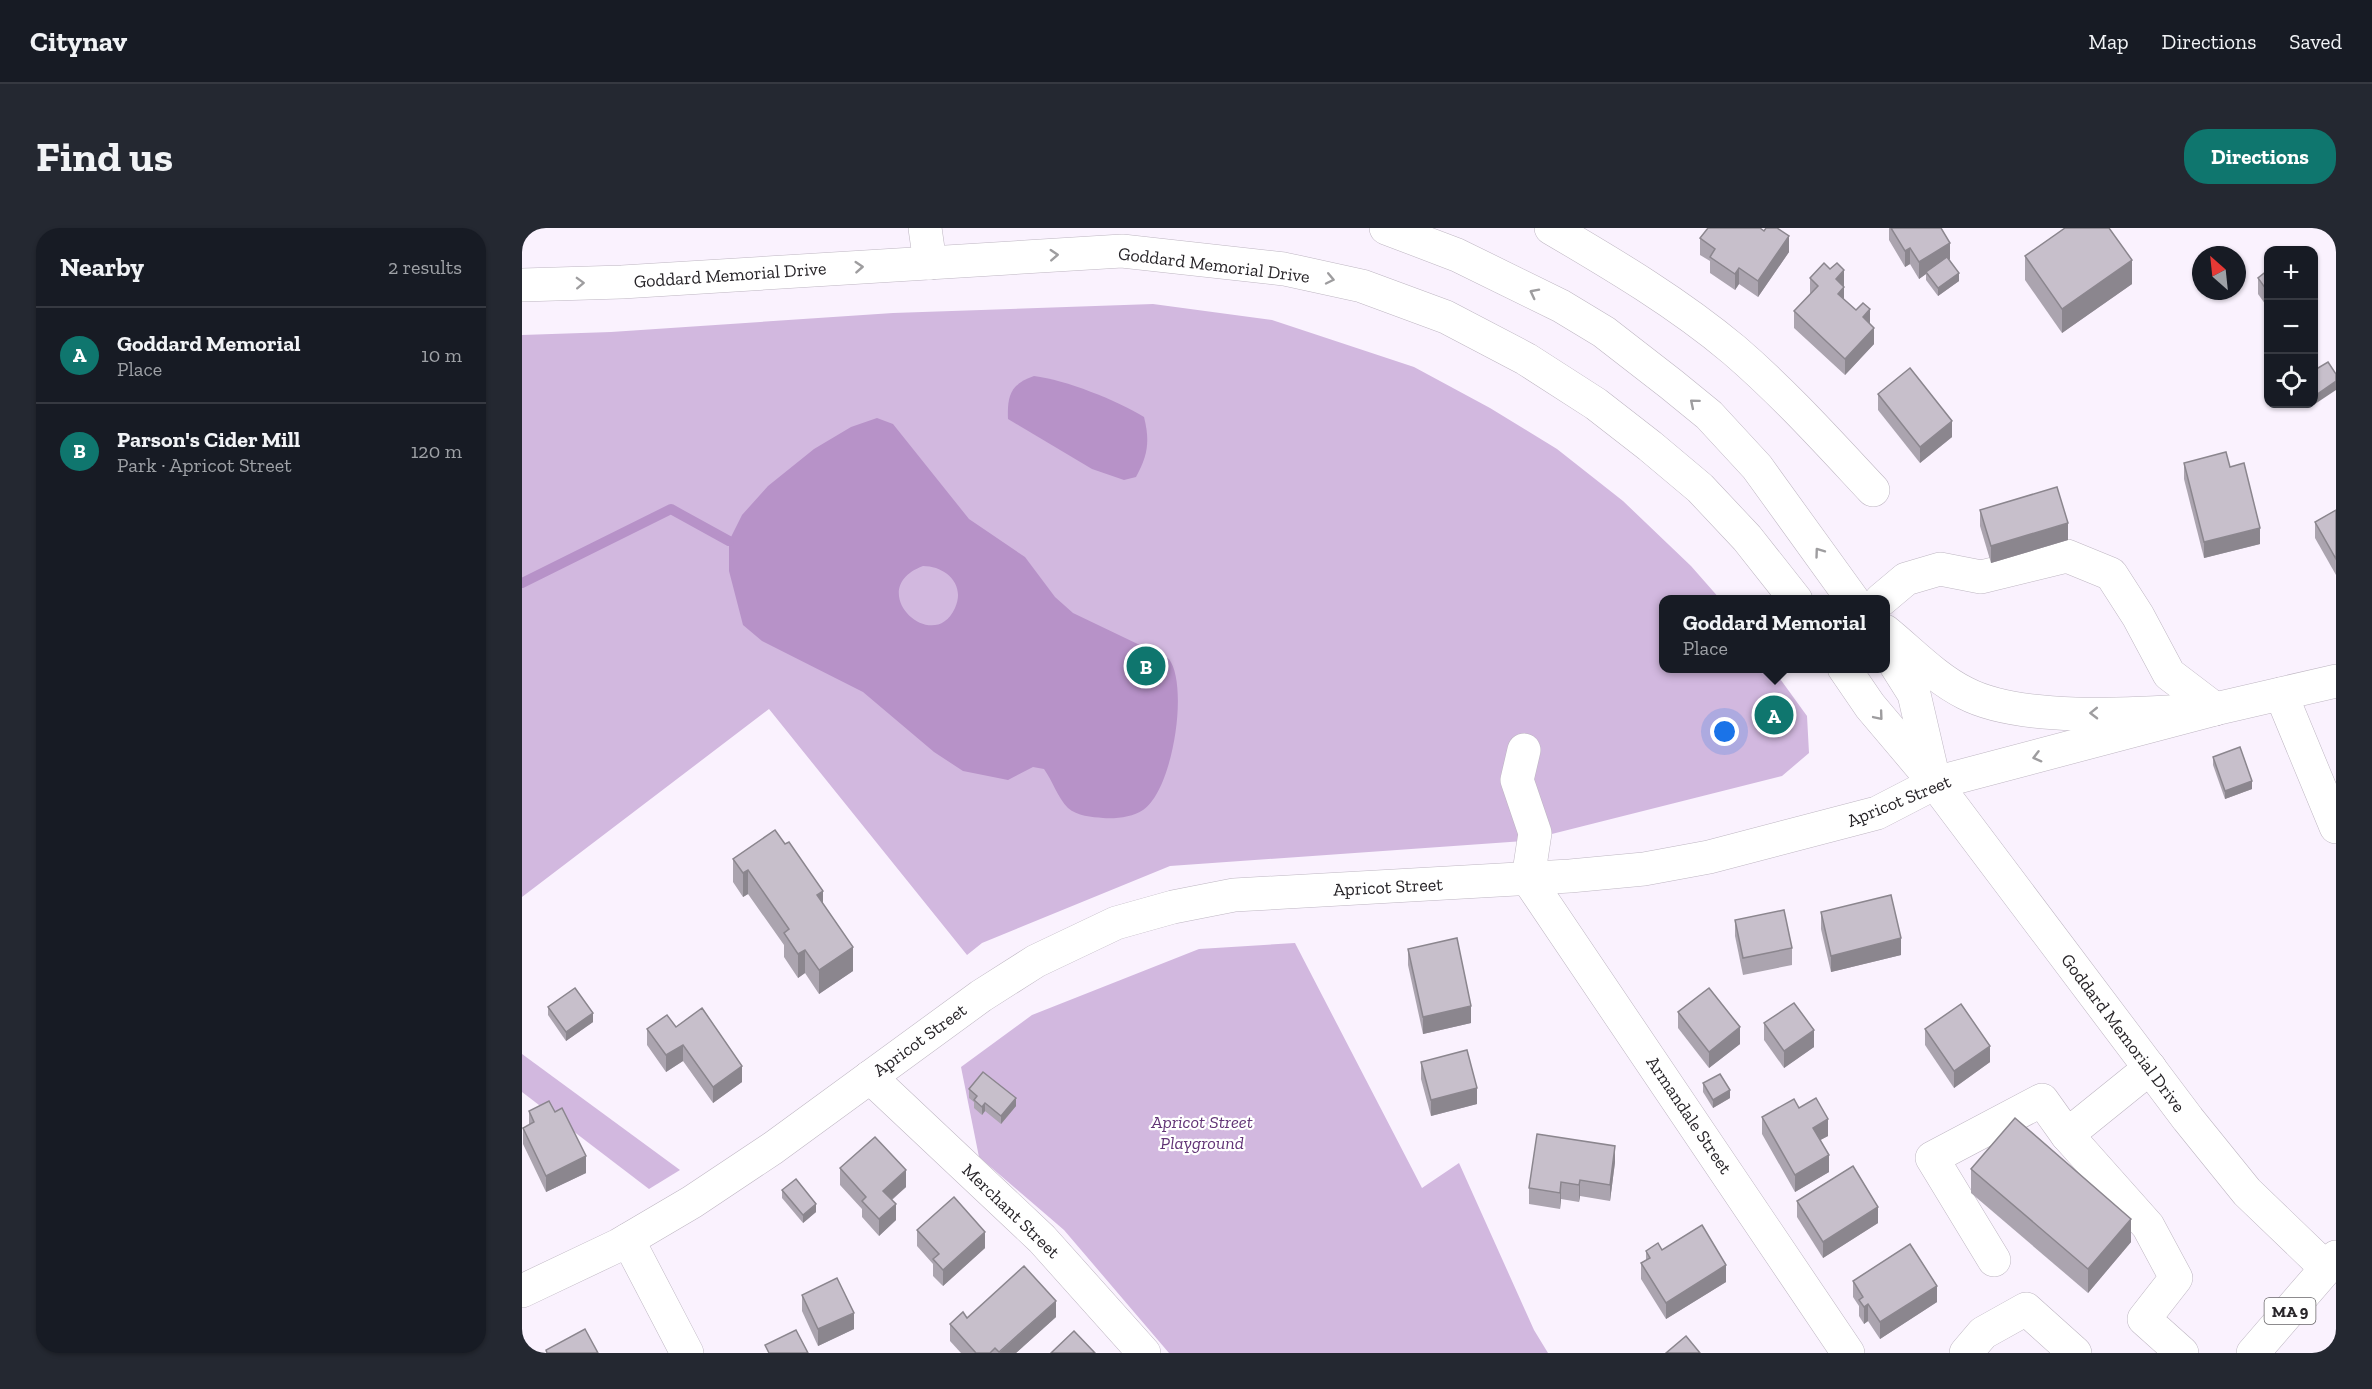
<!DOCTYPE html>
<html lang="en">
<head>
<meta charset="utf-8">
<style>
  :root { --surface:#171b24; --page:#242831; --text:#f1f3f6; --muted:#9ea1a6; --line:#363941; --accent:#0f766e }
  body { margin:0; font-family:"Zilla Slab",serif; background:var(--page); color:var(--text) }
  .controls { position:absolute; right:18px; top:18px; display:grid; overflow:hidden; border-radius:12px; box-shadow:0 2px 4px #0004 }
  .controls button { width:54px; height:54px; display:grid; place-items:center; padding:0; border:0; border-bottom:2px solid var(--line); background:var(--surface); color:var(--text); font:30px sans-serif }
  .compass { position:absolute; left:1670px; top:18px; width:54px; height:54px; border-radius:50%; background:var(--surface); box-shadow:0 2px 4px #0004; rotate:333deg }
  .you { position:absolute; left:1203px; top:504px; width:21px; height:21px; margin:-15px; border:4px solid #fff; border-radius:50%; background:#1a73e8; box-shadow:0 0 0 9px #1a73e833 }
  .badge { display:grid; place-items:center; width:39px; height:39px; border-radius:50%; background:var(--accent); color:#fff; font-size:20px; font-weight:700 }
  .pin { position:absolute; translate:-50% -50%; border:3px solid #fff; box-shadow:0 2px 6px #0006 }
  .popup { position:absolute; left:1137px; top:367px; width:231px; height:78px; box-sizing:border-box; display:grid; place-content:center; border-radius:12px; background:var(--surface); filter:drop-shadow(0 2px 4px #0005); font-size:20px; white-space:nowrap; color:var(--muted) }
  .popup b { font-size:22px; color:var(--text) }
  .popup::after { content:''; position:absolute; left:50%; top:100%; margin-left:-12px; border:12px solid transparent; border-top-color:var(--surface) }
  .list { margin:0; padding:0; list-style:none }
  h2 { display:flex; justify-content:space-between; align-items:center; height:78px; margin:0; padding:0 24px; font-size:26px }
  h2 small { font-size:20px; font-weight:400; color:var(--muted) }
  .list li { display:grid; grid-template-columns:39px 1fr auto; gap:18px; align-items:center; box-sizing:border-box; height:96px; padding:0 24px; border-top:2px solid var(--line) }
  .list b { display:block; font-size:22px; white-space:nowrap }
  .list p { margin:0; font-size:20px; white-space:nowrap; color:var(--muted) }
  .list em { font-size:20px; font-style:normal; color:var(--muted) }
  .icon { flex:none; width:33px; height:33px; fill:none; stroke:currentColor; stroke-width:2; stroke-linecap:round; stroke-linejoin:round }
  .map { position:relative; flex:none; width:1814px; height:1125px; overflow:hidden; border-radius:24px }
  header { display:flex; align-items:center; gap:36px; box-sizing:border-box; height:84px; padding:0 30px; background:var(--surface); border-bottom:2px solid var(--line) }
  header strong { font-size:28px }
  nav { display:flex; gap:33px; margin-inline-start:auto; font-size:21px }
  .intro { display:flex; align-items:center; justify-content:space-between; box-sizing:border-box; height:144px; padding:0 36px }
  h1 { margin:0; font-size:42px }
  .button { padding:15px 27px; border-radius:24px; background:var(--accent); color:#fff; font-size:21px; font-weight:700 }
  main { display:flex; gap:36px; padding:0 36px }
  aside { flex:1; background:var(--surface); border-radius:24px; box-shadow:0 2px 4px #0004 }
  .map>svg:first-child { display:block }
  .green { fill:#d2b8df }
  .water { fill:#b792c8; fill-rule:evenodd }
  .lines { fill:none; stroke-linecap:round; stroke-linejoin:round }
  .stream { stroke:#b792c8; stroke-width:10 }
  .minor-casing { stroke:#beb6c2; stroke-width:34 }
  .major-casing { stroke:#beb6c2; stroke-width:34 }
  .highway-casing { stroke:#beb6c2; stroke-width:34 }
  .minor { stroke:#fff; stroke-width:33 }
  .major { stroke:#fff; stroke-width:33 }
  .highway { stroke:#fff; stroke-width:33 }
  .wall { fill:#aba4af }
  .shaded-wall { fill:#8b868e }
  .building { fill:#c7bfcb; stroke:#8b868e; stroke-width:1.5 }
  .oneway { stroke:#9e9d9f }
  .labels { text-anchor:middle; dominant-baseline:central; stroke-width:4.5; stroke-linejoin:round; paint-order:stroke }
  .shield { fill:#fff; stroke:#686669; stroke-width:1.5 }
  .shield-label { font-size:16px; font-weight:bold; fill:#282529 }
  .street-label { font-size:18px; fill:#282529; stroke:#fff }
  .park-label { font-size:18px; font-style:italic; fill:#623476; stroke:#fff }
</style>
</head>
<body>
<header>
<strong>Citynav</strong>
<nav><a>Map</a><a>Directions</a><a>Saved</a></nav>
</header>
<div class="intro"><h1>Find us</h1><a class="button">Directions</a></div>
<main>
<aside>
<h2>Nearby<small>2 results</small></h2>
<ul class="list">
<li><span class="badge">A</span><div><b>Goddard Memorial</b><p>Place</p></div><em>10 m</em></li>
<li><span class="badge">B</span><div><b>Parson's Cider Mill</b><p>Park · Apricot Street</p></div><em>120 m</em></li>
</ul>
</aside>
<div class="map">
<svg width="1814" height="1125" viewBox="0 0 1814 1125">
  <rect width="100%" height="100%" fill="#faf2fe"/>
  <g class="green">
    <path d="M631 76 750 92 892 139 968 180 1035 221 1101 273 1169 338 1198 371 1141 372V440L1251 441 1285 488 1287 525 1260 548 1002 613 648 638 460 715 445 727 247 481 0 669V107L89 104 371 85Z"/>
    <path d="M773 715 900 960 937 935 1012 1102 1026 1125H647L542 1002 457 929 439 839 510 787 677 721Z"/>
    <path d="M0 826 158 942 127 961 0 864Z"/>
  </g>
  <g class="water">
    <path d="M512 148C544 152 594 172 622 189 628 213 626 227 614 249L602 252 570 241 486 191C485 167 489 156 512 148Z"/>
    <path d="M355 190 371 196 447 291 503 329 533 369 551 385 647 431C667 458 651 562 621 582 611 589 594 591 581 590 570 589 555 588 546 580 536 570 530 552 522 541L511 539 486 552 441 543 412 524 341 464 240 413 221 397 207 343V313L220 287 246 258 292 221 329 199ZM401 338C423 338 444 356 433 380 411 429 340 361 401 338Z"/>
  </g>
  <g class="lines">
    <path class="stream" d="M0 355 149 281 207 313"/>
    <g class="minor-casing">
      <g id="minor">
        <path d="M403 0 408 35"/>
        <path d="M1029 0C1092 37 1156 75 1212 122 1262 165 1306 214 1351 262"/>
        <path d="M1359 372 1384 351 1418 341 1459 349 1545 328 1589 346 1616 388 1647 446 1693 481"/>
        <path d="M1759 466 1814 599"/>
        <path d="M1002 522 995 552 1013 605 1006 651 1326 1125"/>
        <path d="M348 849 520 1011 622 1125"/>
        <path d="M1545 907 1626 998 1654 1050 1622 1091 1660 1125"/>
        <path d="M106 1012 165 1125"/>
        <path d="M1472 1032 1410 930 1520 872 1545 907 1628 840"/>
        <path d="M0 1063 97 1017 170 974 251 920 459 768 514 733 594 695 651 679 712 667 1048 648 1122 641 1187 629 1355 585 1413 555 1693 481 1814 453"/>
        <path d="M1444 1125 1461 1105 1504 1081 1553 1125"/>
      </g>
    </g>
    <g class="major-casing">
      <g id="major">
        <path d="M864 0 935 27 1039 78 1082 104 1149 156 1187 187 1235 239 1331 372"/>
        <path d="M0 57 100 54 600 23 762 41 840 58 924 89 1004 131 1074 176 1128 218 1178 260 1225 310 1274 372"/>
        <path d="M1363 403C1389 424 1413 450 1443 465 1502 496 1626 485 1693 481"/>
        <path d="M1363 420 1392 466 1411 548"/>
        <path d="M1322 440 1348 478 1413 555 1666 891 1725 964 1804 1040"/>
      </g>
    </g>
    <g class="highway-casing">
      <path id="highway" d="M1731 1125 1814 1029"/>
    </g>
    <use href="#minor" class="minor"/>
    <use href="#major" class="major"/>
    <use href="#highway" class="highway"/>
  </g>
  <g class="wall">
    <path d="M1367 0H1419L1428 31 1427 32 1437 53 1416 68 1404 52V46L1397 51 1388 36 1383 39 1367 12Z"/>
    <path d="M1178 10 1267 24 1236 69 1217 56 1213 62 1188 45V33L1178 27Z"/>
    <path d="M1503 28 1610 56 1540 105 1503 52Z"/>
    <path d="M1746 42V80L1736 66V50Z"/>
    <path d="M1288 50 1322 58V71L1348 96 1352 116 1323 147 1272 100V83L1288 66Z"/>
    <path d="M1356 166 1430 209 1398 235 1356 182Z"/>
    <path d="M1662 235 1738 316 1682 330 1662 251Z"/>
    <path d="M1458 282 1546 312 1469 335 1458 298Z"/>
    <path d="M1814 282V347L1793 310V294Z"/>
    <path d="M1691 529 1730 561 1703 571 1691 537Z"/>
    <path d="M211 631 301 676 331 743 297 766 283 745 276 750 262 729V717L226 666 221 669 211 654Z"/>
    <path d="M1299 684 1379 727 1309 744 1299 701Z"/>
    <path d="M1213 692 1270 720V737L1221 747 1213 708Z"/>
    <path d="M886 721 949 795 901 806 886 737Z"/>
    <path d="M26 779 71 794 44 813 26 787Z"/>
    <path d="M1156 784 1218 816 1187 840 1156 800Z"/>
    <path d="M1242 795 1292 819 1262 840 1242 812Z"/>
    <path d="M154 799 220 854 191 875 161 833 144 844 125 817V801Z"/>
    <path d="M1403 801 1468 834 1432 860 1403 817Z"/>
    <path d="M899 834 955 876 909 888 899 851Z"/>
    <path d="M1181 855 1208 870 1191 880 1181 864Z"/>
    <path d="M447 861 494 878 479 896 463 883 460 887 452 880V874L447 870Z"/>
    <path d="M1277 880 1306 908 1298 912 1307 944 1273 964 1240 906V889Z"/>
    <path d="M7 883 64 945 24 964 1 916V900L7 897Z"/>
    <path d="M1093 934 1088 973 1058 968 1057 974 1039 971 1038 981 1007 976V960Z"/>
    <path d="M318 940 384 959 370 972 374 992 357 1008 340 989V981L318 957Z"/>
    <path d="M1449 941 1609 1014 1566 1065 1449 965Z"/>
    <path d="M260 962 294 984 281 995 260 970Z"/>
    <path d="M1275 973 1356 995 1301 1030 1275 989Z"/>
    <path d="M395 1002 463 1020 421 1058 411 1048V1036L395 1018Z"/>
    <path d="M1124 1023 1204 1054 1144 1091 1119 1051V1035L1124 1032Z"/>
    <path d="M1331 1053 1415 1074 1358 1111 1346 1093 1342 1096 1337 1088V1078L1331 1069Z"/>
    <path d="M280 1067 332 1101 296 1118 280 1083Z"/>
    <path d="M534 1089 494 1125H439L428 1113V1096L445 1090Z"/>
  </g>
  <g class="shaded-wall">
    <path d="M1267 8V24L1236 69V53Z"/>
    <path d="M1428 15V31L1405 45 1404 44V46L1397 51V34Z"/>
    <path d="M1388 20V36L1383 39V23Z"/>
    <path d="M1610 32V56L1540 105V81Z"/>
    <path d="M1217 40V56L1213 62V46Z"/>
    <path d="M1322 42V58L1314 67V51Z"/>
    <path d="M1437 45V53L1416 68V60Z"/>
    <path d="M1793 48V64L1791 66V49Z"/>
    <path d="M1322 59V75L1316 66Z"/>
    <path d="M1795 63V80L1791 82V66Z"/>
    <path d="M1348 81V98L1341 89Z"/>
    <path d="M1352 100V116L1323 147V131Z"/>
    <path d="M1814 153V162L1790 178V176H1791V169Z"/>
    <path d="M1430 193V209L1398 235V219Z"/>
    <path d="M1546 295V312L1469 335V318Z"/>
    <path d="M1738 300V316L1682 330V314Z"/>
    <path d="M1730 553V561L1703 571V563Z"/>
    <path d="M226 642V666L221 669V645Z"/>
    <path d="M301 663V687L295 667Z"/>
    <path d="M1379 710V727L1309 744V728Z"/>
    <path d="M331 719V743L297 766V742Z"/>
    <path d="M283 722V745L276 750V726Z"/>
    <path d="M949 778V795L901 806V789Z"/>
    <path d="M71 785V794L44 813V804Z"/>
    <path d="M1218 799V816L1187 840V824Z"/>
    <path d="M1292 802V819L1262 840V823Z"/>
    <path d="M161 817V833L144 844V827Z"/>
    <path d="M1468 818V834L1432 860V843Z"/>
    <path d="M220 838V854L191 875V859Z"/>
    <path d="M955 860V876L909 888V872Z"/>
    <path d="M1208 862V870L1191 880V872Z"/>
    <path d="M494 870V878L479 896V888Z"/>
    <path d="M463 875V883L460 887V879Z"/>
    <path d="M1306 891V908L1291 916V900Z"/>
    <path d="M1093 918V934L1088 973V957Z"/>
    <path d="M1307 927V944L1273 964V947Z"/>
    <path d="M64 928V945L24 964V948Z"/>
    <path d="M384 942V959L361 979V963Z"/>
    <path d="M1058 952V968L1057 974V957Z"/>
    <path d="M1039 954V971L1038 981V965Z"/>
    <path d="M294 976V984L281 995V987Z"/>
    <path d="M374 976V992L357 1008V991Z"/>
    <path d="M1356 979V995L1301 1030V1014Z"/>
    <path d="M1609 991V1014L1566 1065V1041Z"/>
    <path d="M463 1004V1020L421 1058V1042Z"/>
    <path d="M1204 1037V1054L1144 1091V1075Z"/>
    <path d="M1415 1058V1074L1358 1111V1094Z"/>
    <path d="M534 1073V1089L494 1125H477Z"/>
    <path d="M1346 1076V1093L1342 1096V1079Z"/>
    <path d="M332 1085V1101L296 1118V1101Z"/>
  </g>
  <g class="building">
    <path d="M1186 0H1238L1242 3 1244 0H1255L1267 8 1236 53 1217 40 1213 46 1188 29 1193 21 1178 10Z"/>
    <path d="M1369 0H1419L1428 15 1397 34 1388 20 1383 23Z"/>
    <path d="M1543 0H1587L1610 32 1540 81 1503 28Z"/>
    <path d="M1425 29 1437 45 1416 60 1404 44Z"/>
    <path d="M1302 35 1308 41 1315 35 1322 42 1314 51 1322 59 1316 66 1334 82 1341 75 1348 81 1341 89 1352 100 1323 131 1272 83 1296 58 1288 50Z"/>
    <path d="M1746 42V64L1736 50Z"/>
    <path d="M1791 58 1795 63 1791 66Z"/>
    <path d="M1806 134 1814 146V153L1791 169V143Z"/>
    <path d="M1388 140 1430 193 1398 219 1356 166Z"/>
    <path d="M1704 224 1708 239 1722 235 1738 300 1682 314 1662 235Z"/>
    <path d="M1535 259 1546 295 1469 318 1458 282Z"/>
    <path d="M1814 282V331L1793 294Z"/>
    <path d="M1718 519 1730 553 1703 563 1691 529Z"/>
    <path d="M253 602 263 616 267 614 301 663 295 667 331 719 297 742 283 722 276 726 262 705 267 701 226 642 221 645 211 631Z"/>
    <path d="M1369 667 1379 710 1309 728 1299 684Z"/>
    <path d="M1262 682 1270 720 1221 730 1213 692Z"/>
    <path d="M935 710 949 778 901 789 886 721Z"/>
    <path d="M53 760 71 785 44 804 26 779Z"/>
    <path d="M1187 760 1218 799 1187 824 1156 784Z"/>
    <path d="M1272 775 1292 802 1262 823 1242 795Z"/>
    <path d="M1439 776 1468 818 1432 843 1403 801Z"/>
    <path d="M180 780 220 838 191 859 161 817 144 827 125 801 145 787 154 799Z"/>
    <path d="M945 822 955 860 909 872 899 834Z"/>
    <path d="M461 844 494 870 479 888 463 875 460 879 452 872 455 868 447 861Z"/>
    <path d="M1198 846 1208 862 1191 872 1181 855Z"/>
    <path d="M1294 870 1306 891 1291 900 1307 927 1273 947 1240 889 1272 871 1277 880Z"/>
    <path d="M27 873 33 884 40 880 64 928 24 948 1 900 12 894 7 883Z"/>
    <path d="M1493 890 1609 991 1566 1041 1449 941Z"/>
    <path d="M1015 906 1093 918 1088 957 1058 952 1057 957 1039 954 1038 965 1007 960Z"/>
    <path d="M353 909 384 942 361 963 374 976 357 991 340 973 344 969 318 940Z"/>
    <path d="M1331 938 1356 979 1301 1014 1275 973Z"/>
    <path d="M274 951 294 976 281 987 260 962Z"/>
    <path d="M432 969 463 1004 421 1042 411 1031 417 1026 395 1002Z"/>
    <path d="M1180 997 1204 1037 1144 1075 1119 1035 1128 1030 1124 1023 1136 1015 1140 1022Z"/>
    <path d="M1388 1016 1415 1058 1358 1094 1346 1076 1342 1079 1337 1072 1341 1069 1331 1053Z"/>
    <path d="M502 1038 534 1073 477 1124 473 1120 468 1125H454L428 1096 441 1084 445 1090Z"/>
    <path d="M315 1050 332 1085 296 1101 280 1067Z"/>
    <path d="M63 1101 76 1125H25L24 1122Z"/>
    <path d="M274 1102 286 1125H247L243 1117Z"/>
    <path d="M552 1103 573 1125H529Z"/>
    <path d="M1164 1108 1178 1125H1144Z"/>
  </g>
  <defs><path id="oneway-chevron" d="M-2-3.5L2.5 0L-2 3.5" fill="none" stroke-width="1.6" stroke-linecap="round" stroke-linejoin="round" transform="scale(1.5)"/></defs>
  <g class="oneway">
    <use href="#oneway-chevron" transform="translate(532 27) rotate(-3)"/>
    <use href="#oneway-chevron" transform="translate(337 39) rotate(-4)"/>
    <use href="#oneway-chevron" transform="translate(808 51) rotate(12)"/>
    <use href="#oneway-chevron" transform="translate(58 55) rotate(-2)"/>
    <use href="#oneway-chevron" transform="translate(1012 65) rotate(-153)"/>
    <use href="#oneway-chevron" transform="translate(1172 175) rotate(-140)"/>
    <use href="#oneway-chevron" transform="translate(1297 324) rotate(-126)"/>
    <use href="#oneway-chevron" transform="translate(1572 485) rotate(179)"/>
    <use href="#oneway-chevron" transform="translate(1357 488) rotate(50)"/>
    <use href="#oneway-chevron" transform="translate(1515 529) rotate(165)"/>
  </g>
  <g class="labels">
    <rect class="shield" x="1742.5" y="1070" width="51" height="26" rx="4.5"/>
    <g class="shield-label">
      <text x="1768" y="1083">MA 9</text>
    </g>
    <g class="street-label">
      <text transform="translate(692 37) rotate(7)">Goddard Memorial Drive</text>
      <text transform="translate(208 47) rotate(-4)">Goddard Memorial Drive</text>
      <text transform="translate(1377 573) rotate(-22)">Apricot Street</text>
      <text transform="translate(866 659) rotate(-3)">Apricot Street</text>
      <text transform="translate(1601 805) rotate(53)">Goddard Memorial Drive</text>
      <text transform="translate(398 812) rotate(-36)">Apricot Street</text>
      <text transform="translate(1167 887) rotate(56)">Armandale Street</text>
      <text transform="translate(489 983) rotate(44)">Merchant Street</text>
    </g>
    <g class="park-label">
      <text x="680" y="894">Apricot Street<tspan x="680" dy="21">Playground</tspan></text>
    </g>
  </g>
</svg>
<div class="controls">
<button>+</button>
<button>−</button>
<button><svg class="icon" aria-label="locate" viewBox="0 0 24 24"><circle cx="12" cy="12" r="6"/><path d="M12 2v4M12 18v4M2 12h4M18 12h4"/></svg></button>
</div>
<svg class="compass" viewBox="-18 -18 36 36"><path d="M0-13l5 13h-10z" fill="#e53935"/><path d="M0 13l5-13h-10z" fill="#9ea1a6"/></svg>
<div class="you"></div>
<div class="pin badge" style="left:1252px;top:487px">A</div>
<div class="popup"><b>Goddard Memorial</b>Place</div>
<div class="pin badge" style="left:624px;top:438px">B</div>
</div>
</main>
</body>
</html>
